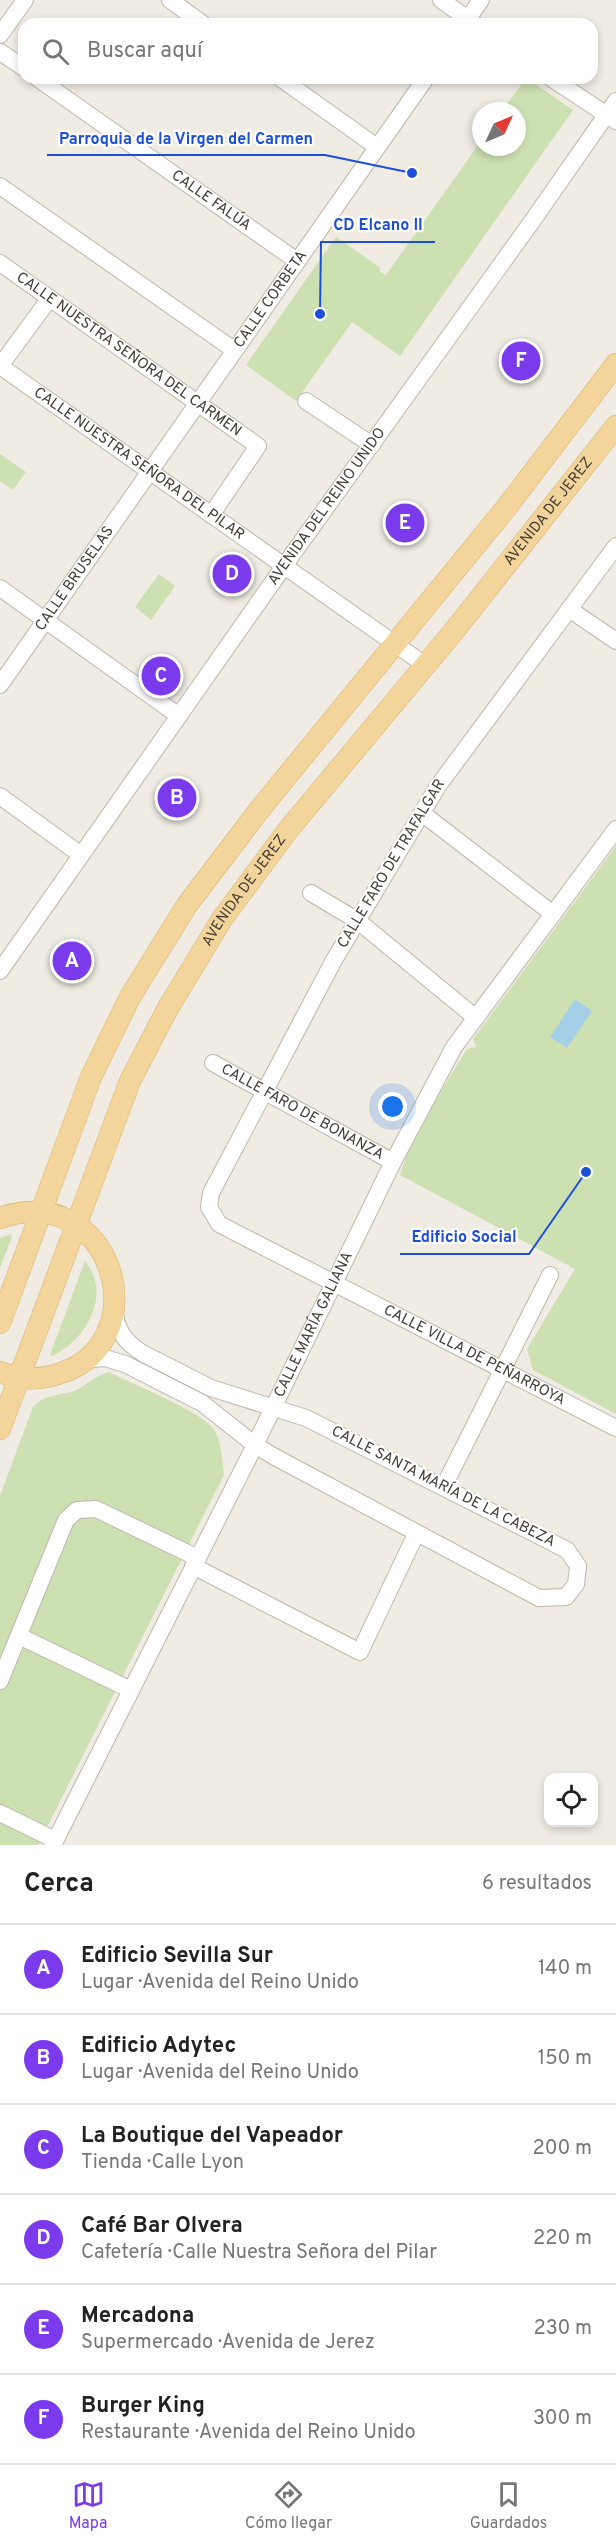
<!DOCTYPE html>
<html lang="es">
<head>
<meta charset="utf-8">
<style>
  :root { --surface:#fff; --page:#f2f2f2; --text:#222; --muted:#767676; --line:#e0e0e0; --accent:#7c3aed }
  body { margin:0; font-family:Overpass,sans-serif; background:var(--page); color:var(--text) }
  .controls { position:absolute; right:18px; bottom:18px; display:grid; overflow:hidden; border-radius:12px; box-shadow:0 3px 9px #0003 }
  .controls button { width:54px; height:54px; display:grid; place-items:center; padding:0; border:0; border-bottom:2px solid var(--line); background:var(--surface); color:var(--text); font:30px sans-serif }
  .compass { position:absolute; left:472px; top:102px; width:54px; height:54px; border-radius:50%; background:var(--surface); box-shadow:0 3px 9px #0003; rotate:46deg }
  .you { position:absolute; left:393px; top:1107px; width:21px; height:21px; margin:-15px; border:4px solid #fff; border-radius:50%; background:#1a73e8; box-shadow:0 0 0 9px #1a73e833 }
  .badge { display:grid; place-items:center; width:39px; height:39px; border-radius:50%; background:var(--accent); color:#fff; font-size:20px; font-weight:700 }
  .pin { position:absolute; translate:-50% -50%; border:3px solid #fff; box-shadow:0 2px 6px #0006 }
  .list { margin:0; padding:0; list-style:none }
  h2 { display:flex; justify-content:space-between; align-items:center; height:78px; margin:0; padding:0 24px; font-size:26px }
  h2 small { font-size:20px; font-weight:400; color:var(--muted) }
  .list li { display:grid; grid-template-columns:39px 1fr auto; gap:18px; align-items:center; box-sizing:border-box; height:90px; padding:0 24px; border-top:2px solid var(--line) }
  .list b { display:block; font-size:22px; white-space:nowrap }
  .list p { margin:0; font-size:20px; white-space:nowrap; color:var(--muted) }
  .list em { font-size:20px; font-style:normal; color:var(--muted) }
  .icon { flex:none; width:33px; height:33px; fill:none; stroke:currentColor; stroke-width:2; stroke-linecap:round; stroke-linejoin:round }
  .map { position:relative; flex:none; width:616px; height:1845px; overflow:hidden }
  .search { position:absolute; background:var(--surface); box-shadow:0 3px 9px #0003; left:18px; right:18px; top:18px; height:66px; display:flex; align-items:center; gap:15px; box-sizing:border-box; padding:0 21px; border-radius:18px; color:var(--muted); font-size:22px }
  .sheet { height:618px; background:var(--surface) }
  nav { display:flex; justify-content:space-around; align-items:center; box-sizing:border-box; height:84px; border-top:2px solid var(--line); background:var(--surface); font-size:16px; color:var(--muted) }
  nav a { display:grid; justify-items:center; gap:3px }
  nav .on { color:var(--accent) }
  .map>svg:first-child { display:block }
  .green { fill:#cde0b1 }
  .water { fill:#a6d0e7 }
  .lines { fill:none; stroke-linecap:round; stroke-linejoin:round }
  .minor-casing { stroke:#bdb6ab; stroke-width:18 }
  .major-casing { stroke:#d6b16d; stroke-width:22 }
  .minor { stroke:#fff; stroke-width:16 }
  .major { stroke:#f3d59b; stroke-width:21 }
  .labels { text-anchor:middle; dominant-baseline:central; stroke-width:4.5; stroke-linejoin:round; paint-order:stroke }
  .street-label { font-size:15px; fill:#413c35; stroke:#fff }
  .leader { fill:none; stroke:#1d4ed8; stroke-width:2 }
  .callout-dot { fill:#1d4ed8; stroke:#fff; stroke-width:2 }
  .callout-label { font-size:16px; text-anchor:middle; font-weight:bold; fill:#1d4ed8; stroke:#fff; stroke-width:4.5; stroke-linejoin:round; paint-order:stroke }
</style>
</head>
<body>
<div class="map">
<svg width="616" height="1845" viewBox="0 0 616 1845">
  <rect width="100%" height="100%" fill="#f0ece4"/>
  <g class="green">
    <path d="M526 78 573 110 400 356 352 322 296 401 246 365 336 237 381 268 379 271 386 275 481 141V147H517V111H502Z"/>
    <path d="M0 454 26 472 13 490 0 481Z"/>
    <path d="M159 574 175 586 151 620 135 607Z"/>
    <path d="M616 846V1414L533 1370 527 1349 575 1269 400 1175 406 1156 441 1091 467 1049 476 1047 473 1039Z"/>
    <path d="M11 1234 12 1237 0 1268V1238Z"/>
    <path d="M85 1261C113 1295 85 1341 52 1356L50 1355Z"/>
    <path d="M109 1372C130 1383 205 1413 214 1430 222 1444 222 1460 224 1475L38 1845H0V1496L33 1407C45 1394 61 1396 76 1390 89 1384 93 1377 109 1372Z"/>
  </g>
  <path class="water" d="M575 999 592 1011 567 1048 550 1037Z"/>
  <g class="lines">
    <g class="minor-casing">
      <g id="minor">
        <path d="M170 0 203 24"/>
        <path d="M441 0 475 24"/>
        <path d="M464 24 481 0"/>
        <path d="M0 35 25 0"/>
        <path d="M0 52 24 68"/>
        <path id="s1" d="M37 78 297 261"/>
        <path d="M280 78 377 147"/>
        <path d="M551 78 616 121"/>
        <path d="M0 186 234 350"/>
        <path id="s2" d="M0 263 258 446 211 515"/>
        <path id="s3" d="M0 366 425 665"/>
        <path d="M0 366 50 298"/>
        <path d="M306 401 372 445"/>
        <path id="s4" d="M616 546 438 786 334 960 211 1193 209 1207 219 1224 616 1428"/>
        <path d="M0 588 179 716"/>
        <path d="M569 609 616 641"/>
        <path id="s5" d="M0 685 426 78"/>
        <path d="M0 796 81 855"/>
        <path d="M423 814 553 914"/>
        <path d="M311 893 358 921 476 1018"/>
        <path id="s6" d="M0 971 284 566 533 220 616 101"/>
        <path id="s7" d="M213 1063 393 1162"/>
        <path d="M80 1364 93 1359 105 1358 125 1364 202 1403 255 1445 275 1457 539 1598 566 1597 576 1584 578 1566 567 1550 306 1418 211 1388 144 1354C127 1344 115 1330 115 1310"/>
        <path d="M444 1486 550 1275"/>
        <path d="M193 1566 360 1652 416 1534"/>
        <path d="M19 1636 131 1690"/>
        <path d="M0 1681 66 1520 77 1510 96 1509 198 1558"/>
        <path d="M0 1813 55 1840"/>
        <path id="s8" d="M53 1845 255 1445 393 1162 454 1047 616 829"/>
      </g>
    </g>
    <g class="major-casing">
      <g id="major">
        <path d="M0 1218C113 1179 160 1343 58 1374 39 1380 19 1380 0 1372"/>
        <path d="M0 1323 91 1077 130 997 187 905 260 809 506 508 616 364"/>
        <path id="s9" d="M0 1429 130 1081 168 1008 222 919 288 830 454 631 616 426"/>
      </g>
    </g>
    <use href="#minor" class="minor"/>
    <use href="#major" class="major"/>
  </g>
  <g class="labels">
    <g class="street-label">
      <text stroke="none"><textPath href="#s1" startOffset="213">CALLE FALÚA</textPath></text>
      <text stroke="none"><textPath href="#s5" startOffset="471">CALLE CORBETA</textPath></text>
      <text stroke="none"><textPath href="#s2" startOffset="158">CALLE NUESTRA SEÑORA DEL CARMEN</textPath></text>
      <text stroke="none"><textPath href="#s3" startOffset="170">CALLE NUESTRA SEÑORA DEL PILAR</textPath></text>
      <text stroke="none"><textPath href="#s6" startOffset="568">AVENIDA DEL REINO UNIDO</textPath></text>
      <text stroke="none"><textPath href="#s9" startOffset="1080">AVENIDA DE JEREZ</textPath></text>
      <text stroke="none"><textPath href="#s5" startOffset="130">CALLE BRUSELAS</textPath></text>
      <text transform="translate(392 864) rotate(-59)">CALLE FARO DE TRAFALGAR</text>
      <text stroke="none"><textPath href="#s9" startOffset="594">AVENIDA DE JEREZ</textPath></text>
      <text stroke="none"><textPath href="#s7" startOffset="102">CALLE FARO DE BONANZA</textPath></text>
      <text stroke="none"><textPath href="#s8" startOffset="582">CALLE MARÍA GALIANA</textPath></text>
      <text stroke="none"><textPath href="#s4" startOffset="1086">CALLE VILLA DE PEÑARROYA</textPath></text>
      <text transform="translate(443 1487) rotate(27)">CALLE SANTA MARÍA DE LA CABEZA</text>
    </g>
  </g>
  <path class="leader" d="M412 173L325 155H47M320 314L321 242H435M586 1172L529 1254H400"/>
  <g class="callout-dot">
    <circle cx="412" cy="173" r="6"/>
    <circle cx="320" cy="314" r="6"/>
    <circle cx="586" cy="1172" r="6"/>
  </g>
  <g class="callout-label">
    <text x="186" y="144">Parroquia de la Virgen del Carmen</text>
    <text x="378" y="230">CD Elcano II</text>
    <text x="464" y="1242">Edificio Social</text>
  </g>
</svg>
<div class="controls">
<button><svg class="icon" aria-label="locate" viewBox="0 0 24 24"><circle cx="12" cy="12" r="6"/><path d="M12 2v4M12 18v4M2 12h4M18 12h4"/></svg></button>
</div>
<svg class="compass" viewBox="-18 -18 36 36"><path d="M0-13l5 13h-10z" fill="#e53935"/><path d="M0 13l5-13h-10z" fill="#767676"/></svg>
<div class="you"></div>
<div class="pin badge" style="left:72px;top:961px">A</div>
<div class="pin badge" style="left:177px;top:798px">B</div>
<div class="pin badge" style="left:161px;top:676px">C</div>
<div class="pin badge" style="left:232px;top:574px">D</div>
<div class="pin badge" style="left:405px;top:523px">E</div>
<div class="pin badge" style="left:521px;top:361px">F</div>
<div class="search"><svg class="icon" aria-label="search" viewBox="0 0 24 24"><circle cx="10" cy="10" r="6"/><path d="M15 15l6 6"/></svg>Buscar aquí</div>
</div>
<section class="sheet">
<h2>Cerca<small>6 resultados</small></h2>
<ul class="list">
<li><span class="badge">A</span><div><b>Edificio Sevilla Sur</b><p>Lugar · Avenida del Reino Unido</p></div><em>140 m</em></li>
<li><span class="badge">B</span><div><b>Edificio Adytec</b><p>Lugar · Avenida del Reino Unido</p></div><em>150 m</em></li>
<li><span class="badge">C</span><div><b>La Boutique del Vapeador</b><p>Tienda · Calle Lyon</p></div><em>200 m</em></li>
<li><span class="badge">D</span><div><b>Café Bar Olvera</b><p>Cafetería · Calle Nuestra Señora del Pilar</p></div><em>220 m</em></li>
<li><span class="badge">E</span><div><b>Mercadona</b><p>Supermercado · Avenida de Jerez</p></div><em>230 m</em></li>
<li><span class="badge">F</span><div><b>Burger King</b><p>Restaurante · Avenida del Reino Unido</p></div><em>300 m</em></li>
</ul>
</section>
<nav>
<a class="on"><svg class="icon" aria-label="map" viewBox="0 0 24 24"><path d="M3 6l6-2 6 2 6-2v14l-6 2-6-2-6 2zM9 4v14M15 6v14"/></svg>Mapa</a>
<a><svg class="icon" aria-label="directions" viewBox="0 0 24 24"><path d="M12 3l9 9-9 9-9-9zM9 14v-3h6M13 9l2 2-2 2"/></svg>Cómo llegar</a>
<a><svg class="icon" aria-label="saved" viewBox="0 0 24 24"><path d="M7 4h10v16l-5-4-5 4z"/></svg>Guardados</a>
</nav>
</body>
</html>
